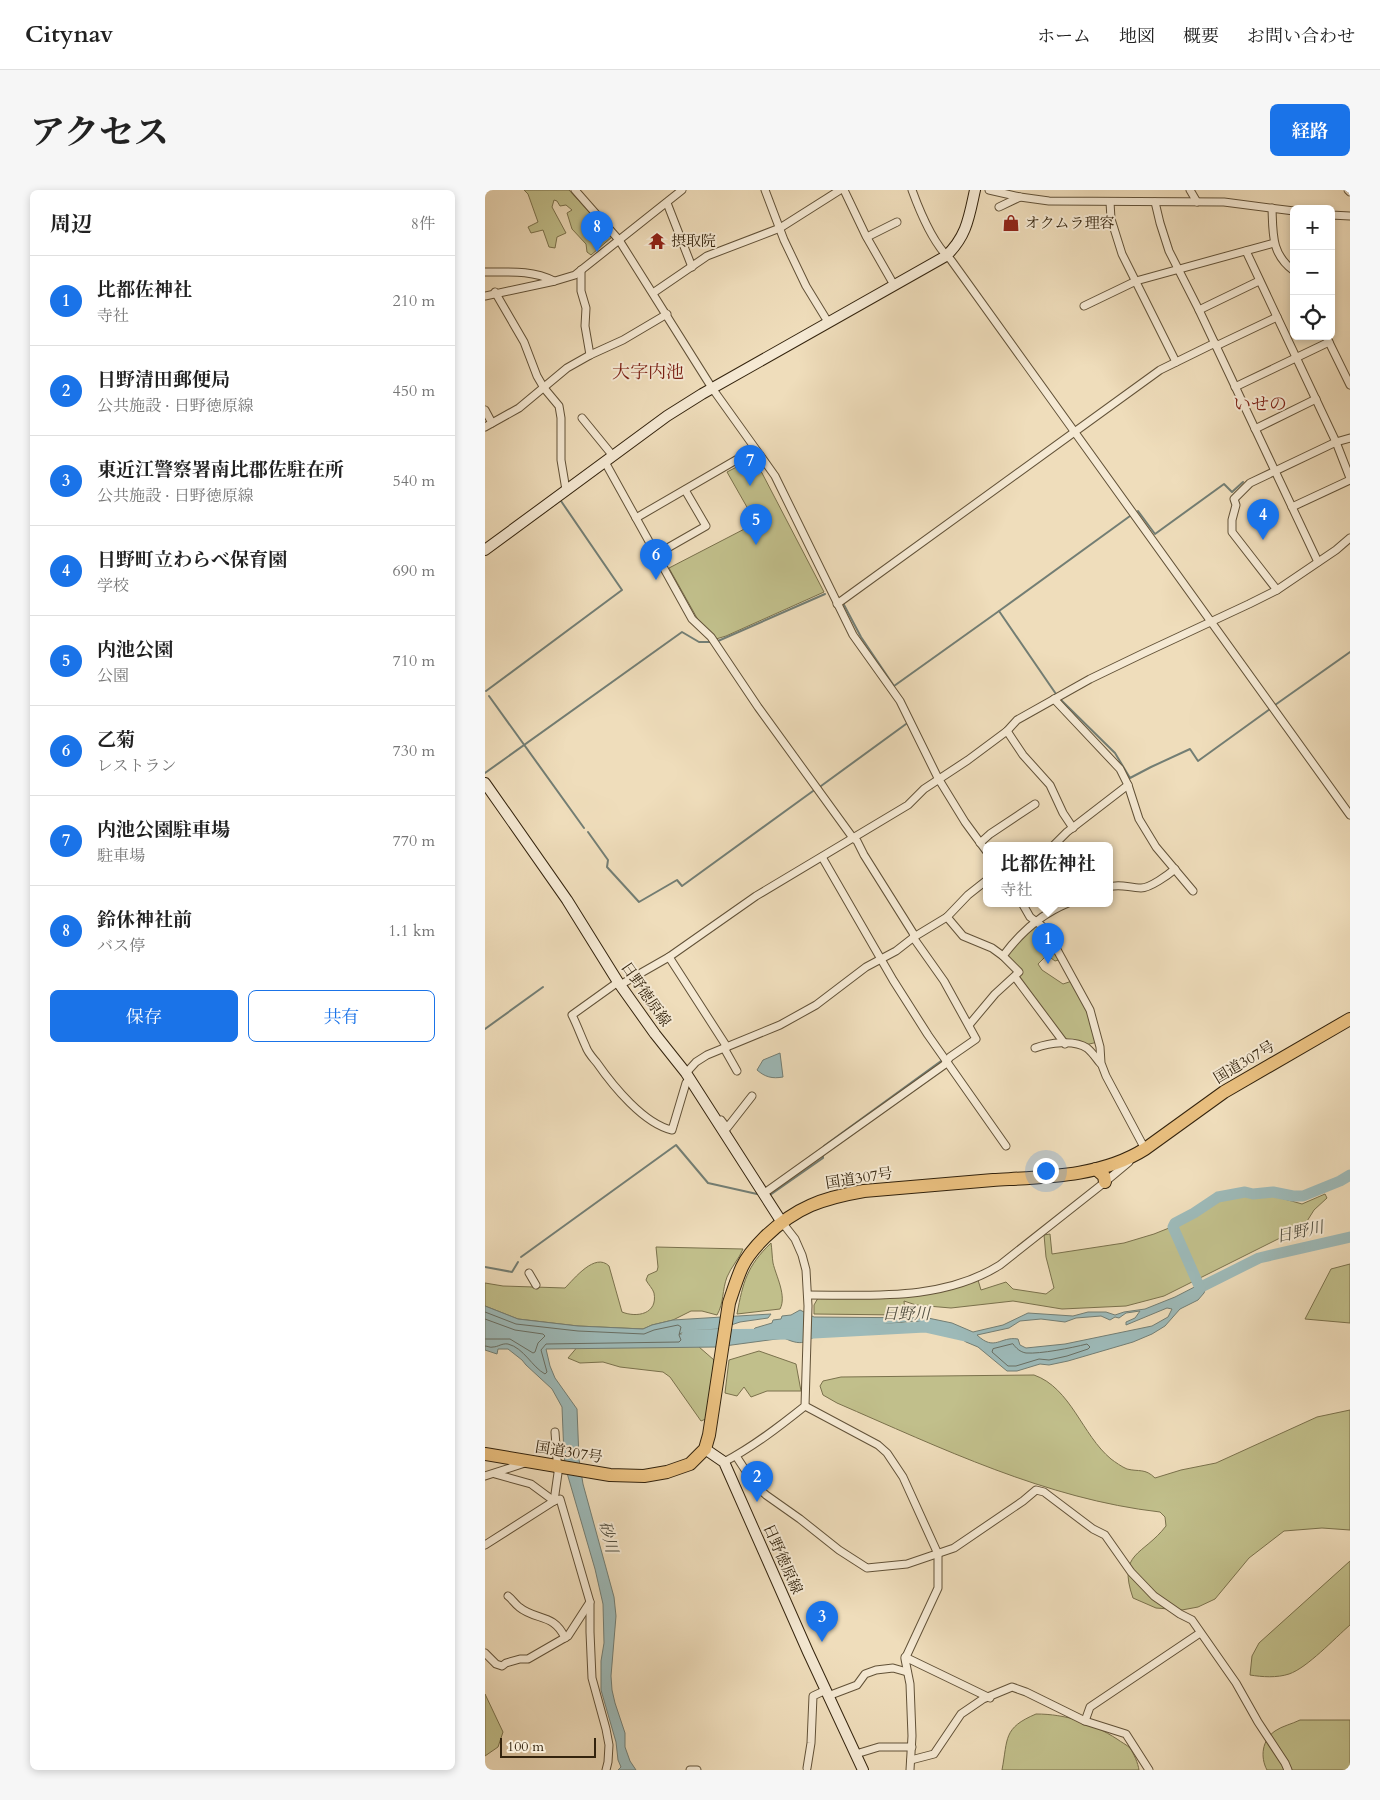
<!DOCTYPE html>
<html lang="ja">
<head>
<meta charset="utf-8">
<style>
  :root { --surface:#fff; --page:#f6f6f6; --text:#222; --muted:#767676; --line:#e0e0e0; --accent:#1a73e8 }
  body { margin:0; font-family:Cardo,"Noto Serif JP",serif; background:var(--page); color:var(--text) }
  .controls { position:absolute; right:15px; top:15px; display:grid; overflow:hidden; border-radius:8px; box-shadow:0 2px 8px #0003 }
  .controls button { width:45px; height:45px; display:grid; place-items:center; padding:0; border:0; border-bottom:1px solid var(--line); background:var(--surface); color:var(--text); font:25px sans-serif }
  .scale { position:absolute; left:15px; bottom:12px; width:96px; box-sizing:border-box; padding-left:5px; border:2px solid #33230d; border-top:0; font-size:14px; line-height:18px; white-space:nowrap; color:#33230d; -webkit-text-stroke:4px #f5e9d3; paint-order:stroke }
  .you { position:absolute; left:560px; top:980px; width:18px; height:18px; margin:-12px; border:4px solid #fff; border-radius:50%; background:#1a73e8; box-shadow:0 0 0 8px #1a73e833 }
  .badge { display:grid; place-items:center; width:32px; height:32px; border-radius:50%; background:var(--accent); color:#fff; font-size:16px; font-weight:700 }
  .pin { position:absolute; translate:-50% -41px; filter:drop-shadow(0 1px 2px #0008) }
  .pin::after { content:''; position:absolute; top:26px; width:18px; height:15px; background:inherit; clip-path:polygon(0 0,100% 0,50% 100%) }
  .popup { position:absolute; left:498px; top:652px; width:130px; height:65px; box-sizing:border-box; display:grid; place-content:center; border-radius:8px; background:var(--surface); filter:drop-shadow(0 1px 4px #0005); font-size:16px; white-space:nowrap; color:var(--muted) }
  .popup b { font-size:19px; color:var(--text) }
  .popup::after { content:''; position:absolute; left:50%; top:100%; margin-left:-10px; border:10px solid transparent; border-top-color:var(--surface) }
  .list { margin:0; padding:0; list-style:none }
  h2 { display:flex; justify-content:space-between; align-items:center; height:65px; margin:0; padding:0 20px; font-size:21px }
  h2 small { font-size:16px; font-weight:400; color:var(--muted) }
  .list li { display:grid; grid-template-columns:32px 1fr auto; gap:15px; align-items:center; box-sizing:border-box; height:90px; padding:0 20px; border-top:1px solid var(--line) }
  .list b { display:block; font-size:19px; white-space:nowrap }
  .list p { margin:0; font-size:16px; white-space:nowrap; color:var(--muted) }
  .list em { font-size:16px; font-style:normal; color:var(--muted) }
  .actions { display:flex; gap:10px; padding:15px 20px }
  .actions a { flex:1; padding:11px 0; border:1px solid var(--accent); border-radius:8px; text-align:center; font-size:18px; color:var(--accent) }
  .actions .main { background:var(--accent); color:#fff }
  .icon { flex:none; width:28px; height:28px; fill:none; stroke:currentColor; stroke-width:2; stroke-linecap:round; stroke-linejoin:round }
  .map { position:relative; flex:none; width:865px; height:1580px; overflow:hidden; border-radius:8px }
  header { display:flex; align-items:center; gap:30px; box-sizing:border-box; height:70px; padding:0 25px; background:var(--surface); border-bottom:1px solid var(--line) }
  header strong { font-size:24px }
  nav { display:flex; gap:28px; margin-inline-start:auto; font-size:18px }
  .intro { display:flex; align-items:center; justify-content:space-between; box-sizing:border-box; height:120px; padding:0 30px }
  h1 { margin:0; font-size:35px }
  .button { padding:12px 22px; border-radius:8px; background:var(--accent); color:#fff; font-size:18px; font-weight:700 }
  main { display:flex; gap:30px; padding:0 30px }
  aside { flex:1; background:var(--surface); border-radius:8px; box-shadow:0 2px 8px #0003 }
  .map>svg:first-child { display:block }
  .green { fill:#c1bf8b; stroke:#7a714c }
  .water { fill:#9dbab9; stroke:#737e74; fill-rule:evenodd }
  .lines { fill:none; stroke-linecap:round; stroke-linejoin:round }
  .shore { stroke:#686e63; stroke-width:1 }
  .stream { stroke:#737e74; stroke-width:2 }
  .river { stroke:#9dbab9; stroke-width:11 }
  .street-casing { stroke:#625238; stroke-width:9 }
  .secondary-casing { stroke:#33230d; stroke-width:12 }
  .highway-casing { stroke:#33230d; stroke-width:14 }
  .street { stroke:#f5e9d3; stroke-width:7 }
  .secondary { stroke:#f5e9d3; stroke-width:10 }
  .highway { stroke:#e8be7e; stroke-width:12 }
  .labels { text-anchor:middle; dominant-baseline:central; stroke-width:4; stroke-linejoin:round; paint-order:stroke }
  .poi-label { font-size:15px; fill:#33230d; stroke:#f5e9d3; text-anchor:start }
  .street-label { font-size:15px; fill:#33230d; stroke:#f5e9d3 }
  .water-label { font-size:16px; font-style:italic; fill:#535041; stroke:#f5e9d3 }
  .quarter-label { font-size:18px; fill:#7a1f14; stroke:#f5e9d3 }
</style>
</head>
<body>
<header>
<strong>Citynav</strong>
<nav><a>ホーム</a><a>地図</a><a>概要</a><a>お問い合わせ</a></nav>
</header>
<div class="intro"><h1>アクセス</h1><a class="button">経路</a></div>
<main>
<aside>
<h2>周辺<small>8件</small></h2>
<ul class="list">
<li><span class="badge">1</span><div><b>比都佐神社</b><p>寺社</p></div><em>210 m</em></li>
<li><span class="badge">2</span><div><b>日野清田郵便局</b><p>公共施設 · 日野徳原線</p></div><em>450 m</em></li>
<li><span class="badge">3</span><div><b>東近江警察署南比郡佐駐在所</b><p>公共施設 · 日野徳原線</p></div><em>540 m</em></li>
<li><span class="badge">4</span><div><b>日野町立わらべ保育園</b><p>学校</p></div><em>690 m</em></li>
<li><span class="badge">5</span><div><b>内池公園</b><p>公園</p></div><em>710 m</em></li>
<li><span class="badge">6</span><div><b>乙菊</b><p>レストラン</p></div><em>730 m</em></li>
<li><span class="badge">7</span><div><b>内池公園駐車場</b><p>駐車場</p></div><em>770 m</em></li>
<li><span class="badge">8</span><div><b>鈴休神社前</b><p>バス停</p></div><em>1.1 km</em></li>
</ul>
<div class="actions"><a class="main">保存</a><a>共有</a></div>
</aside>
<div class="map">
<svg width="865" height="1580" viewBox="0 0 865 1580">
  <rect width="100%" height="100%" fill="#efddbb"/>
  <filter id="stains"><feTurbulence type="fractalNoise" baseFrequency=".004" numOctaves="4"/><feColorMatrix values="0 0 0 0 .2 0 0 0 0 .09 0 0 0 0 .02 0 0 0 .5 -.17"/></filter>
  <radialGradient id="worn" r=".72"><stop offset=".6" stop-color="#630" stop-opacity="0"/><stop offset="1" stop-color="#630" stop-opacity=".3"/></radialGradient>
  <g class="green">
    <path d="M39 0H84L127 47 106 65 102 62 101 54 87 39 82 23 87 20 81 15 75 16 72 11 69 10 67 17 81 43 72 47 70 58 64 57 58 40 46 43 43 37 53 32 43 4Z"/>
    <path d="M267 269 277 283 339 402 241 446 231 449 212 428 184 378 271 333 242 282Z"/>
    <path d="M551 734 577 769 570 771 562 765 553 774 557 780 578 794 587 791 602 821 613 852 600 855 581 850 534 788 536 781 521 767 531 751Z"/>
    <path d="M759 1004 771 1008 789 1006 817 1014 840 1004 842 1008 829 1020 819 1036 679 1106 641 1116 577 1119 528 1111 466 1118 431 1115 419 1111 420 1121 417 1125 329 1124V1115L333 1108 459 1101 493 1090 496 1100 521 1092 528 1099 561 1104 569 1098 561 1067 559 1045 565 1044 567 1064 639 1053 669 1044 704 1030 736 1010Z"/>
    <path d="M286 1053C287 1059 287 1067 288 1073 291 1086 302 1106 295 1119L252 1124C258 1092 262 1076 286 1053Z"/>
    <path d="M171 1057 258 1059C254 1069 246 1077 242 1087 237 1100 239 1113 232 1125L217 1121H206L188 1130 167 1135 158 1139 93 1136 33 1129 0 1116V1093L18 1096 80 1098C89 1089 110 1062 124 1076L137 1122C152 1128 173 1124 169 1103 168 1099 163 1094 161 1090L163 1085 172 1081 173 1077Z"/>
    <path d="M865 1074V1133L820 1129 846 1079Z"/>
    <path d="M206 1150 229 1170 223 1228 216 1231 185 1187 178 1182 135 1177 118 1172 95 1173 83 1168 94 1155Z"/>
    <path d="M274 1161 311 1174 316 1201H282L266 1207 259 1197 252 1206 240 1203 244 1170Z"/>
    <path d="M549 1185C586 1198 597 1245 626 1269 630 1272 637 1277 642 1279 654 1282 660 1278 670 1288L696 1280 731 1273 832 1227 865 1220V1340L837 1338 799 1341 764 1368 730 1409 713 1417 697 1420 671 1418 648 1408C632 1362 658 1366 681 1336L680 1327 675 1322C561 1309 456 1258 352 1213L338 1205 335 1196 338 1191 356 1187Z"/>
    <path d="M865 1371V1435C850 1448 822 1478 804 1484 792 1488 777 1487 765 1485L767 1466 774 1453Z"/>
    <path d="M0 1504 18 1542 13 1557 0 1566Z"/>
    <path d="M551 1524C581 1524 607 1533 632 1549 636 1552 642 1555 645 1558 649 1564 653 1573 654 1580H517C523 1548 518 1538 551 1524Z"/>
    <path d="M815 1530H865V1580H782C775 1567 777 1550 790 1541 797 1536 807 1534 815 1530Z"/>
  </g>
  <g class="water">
    <path d="M295 863 298 887C287 889 280 887 272 880L278 870Z"/>
    <path d="M727 1088 728 1090 722 1095 719 1103 713 1110 695 1119 680 1136 667 1144 648 1152 583 1171 564 1175 555 1174 532 1181H522L493 1157 481 1152 463 1140 430 1131 339 1141C322 1150 320 1158 299 1148L232 1157 61 1159 65 1176 70 1188 92 1219 94 1269 98 1294 129 1407 131 1426 126 1486 127 1500 130 1513 140 1543V1557L145 1571 151 1580H133L136 1577 133 1570 131 1552 116 1500V1471L119 1453 118 1414 110 1379 82 1283 79 1266 77 1217 67 1199 41 1175 37 1170 23 1159H13L12 1164 0 1160V1116L33 1129 93 1136 158 1139 167 1135 188 1130 286 1124 283 1128 255 1132 234 1139 202 1141 194 1144 234 1146 265 1144 270 1138 287 1133 288 1130 296 1129 297 1126 306 1125 315 1120 329 1127 443 1128 467 1133 488 1142 518 1135 543 1123 588 1126 603 1122H621L630 1125 639 1122 660 1119 690 1107ZM682 1118 687 1119 683 1127 667 1136 580 1154 541 1158 535 1155 533 1149C515 1146 510 1162 492 1145L524 1138 535 1131 556 1129 580 1132 591 1128 616 1126 625 1130 630 1127 634 1128 641 1123 655 1121 650 1128 641 1132V1135Z"/>
  </g>
  <g class="lines">
    <g class="shore">
      <path d="M0 1122 31 1134 93 1141 159 1144 169 1140 193 1135 196 1137 194 1145 196 1150 194 1152 61 1154 56 1160 62 1182 60 1184C47 1177 39 1158 23 1154 17 1153 13 1157 8 1157 5 1158 3 1156 0 1156"/>
      <path d="M0 1129 30 1140 58 1144 60 1146 53 1153 50 1162 48 1163 25 1149H0"/>
      <path d="M528 1154C531 1158 535 1162 541 1163 556 1164 586 1158 602 1154L605 1157 603 1159 582 1166 564 1170 554 1169 531 1176H523L507 1162 508 1159Z"/>
    </g>
    <g class="stream">
      <path d="M653 321 670 344 739 294 747 302 758 292"/>
      <path d="M358 413 376 447 409 496 514 421 571 504"/>
      <path d="M514 421 645 326"/>
      <path d="M233 451 340 404"/>
      <path d="M1 501 137 400 76 311"/>
      <path d="M4 506 99 638"/>
      <path d="M576 510 630 563 645 588 666 577 705 559 713 571 785 519"/>
      <path d="M790 515 865 462"/>
      <path d="M0 583 197 442 214 452H226"/>
      <path d="M336 596 421 534"/>
      <path d="M103 642 123 670 122 677 154 712 192 690 197 696 328 601"/>
      <path d="M0 839 58 797"/>
      <path d="M339 956 456 871"/>
      <path d="M285 1005 338 968V965"/>
      <path d="M36 1067 191 955 223 993 272 1004"/>
      <path d="M0 1077 27 1082 33 1072"/>
    </g>
    <g class="river">
      <path d="M716 1097 774 1068 865 1047"/>
      <path d="M715 1098 688 1037 690 1033 709 1023 733 1007 760 1002 768 1004 788 1002 808 1006H818L855 991 865 985"/>
      <path d="M202 1145 310 1144 440 1137 480 1146"/>
    </g>
    <g class="street-casing">
      <g id="street">
        <path d="M90 0 134 50 227 198 290 286 368 445 415 511 453 588 480 632 502 662"/>
        <path d="M280 0 299 50 321 96 343 132"/>
        <path d="M359 0 381 46 409 95"/>
        <path d="M427 0C435 22 448 54 466 70L865 625"/>
        <path d="M504 0 535 7 564 11 739 12 809 21"/>
        <path d="M705 0 712 12"/>
        <path d="M863 0 865 2"/>
        <path d="M625 12 626 29 637 64 691 172"/>
        <path d="M670 12 675 33 684 61 714 120 833 372"/>
        <path d="M182 13 207 77"/>
        <path d="M514 17 535 7"/>
        <path d="M787 18C788 44 786 64 809 81"/>
        <path d="M846 25 865 26"/>
        <path d="M382 47 412 32"/>
        <path d="M761 61 851 252 865 288"/>
        <path d="M96 80V101L101 118 100 136 105 165"/>
        <path d="M0 82C24 82 47 80 69 91"/>
        <path d="M10 102 39 152 52 186 59 198 74 216 76 228V270L81 300"/>
        <path d="M168 103 222 66 295 38 355 0"/>
        <path d="M0 106 70 91 90 85 197 0"/>
        <path d="M599 116 651 91 789 53"/>
        <path d="M714 120 774 91"/>
        <path d="M841 146 865 195"/>
        <path d="M731 156 792 127"/>
        <path d="M750 197 844 152"/>
        <path d="M0 220 7 233"/>
        <path d="M97 228 128 266"/>
        <path d="M0 237 34 218 82 178 105 165 138 150 182 124"/>
        <path d="M770 239 831 209"/>
        <path d="M120 272 207 429 226 447 273 517 368 648 372 651 379 665 428 743 430 750 459 791 491 849 465 867 459 875 278 1004"/>
        <path d="M807 317 865 290"/>
        <path d="M151 328 270 259"/>
        <path d="M172 364 221 336 200 300"/>
        <path d="M792 400 747 342V330L751 315 749 309 765 293 851 252 865 248"/>
        <path d="M352 414 675 180 730 153"/>
        <path d="M569 509 635 579 643 595 654 629 671 657 708 701"/>
        <path d="M522 541 538 565 565 595 578 623 588 638"/>
        <path d="M495 653 505 644 550 614"/>
        <path d="M569 655 582 642 643 595"/>
        <path d="M337 667 408 790 443 845 521 956"/>
        <path d="M624 697C635 693 644 698 656 698 665 698 683 685 690 679"/>
        <path d="M537 713 545 727 557 736 565 747 605 820 615 857 616 873 621 886 660 959"/>
        <path d="M462 727 478 746 507 758 518 766"/>
        <path d="M184 767 242 857"/>
        <path d="M530 787 580 854"/>
        <path d="M133 792 87 825C92 835 96 846 101 857 103 863 108 868 112 873 128 896 159 934 187 940L201 893 204 889"/>
        <path d="M135 795 184 767 271 706 423 615 439 599 483 570 522 541 532 530 605 489 659 463 764 414 792 400 851 360 865 348"/>
        <path d="M484 835 510 804 534 782 518 766C535 743 556 724 583 713"/>
        <path d="M239 858 252 881"/>
        <path d="M550 858C564 853 589 849 602 858 607 862 611 868 615 873"/>
        <path d="M201 883 211 872 222 865 295 835 331 815 381 777 411 761 429 747 462 727 483 705 502 690"/>
        <path d="M236 930 242 938 267 906"/>
        <path d="M44 1083 51 1095"/>
        <path d="M323 1105C387 1105 458 1111 515 1075L620 992 644 972"/>
        <path d="M320 1216 393 1255 402 1263 418 1287 453 1364V1398L420 1469 425 1494 427 1546 425 1580"/>
        <path d="M251 1266 270 1295 281 1305 315 1329 354 1360 382 1378 422 1374 469 1358 538 1311 551 1300 559 1302 608 1339 620 1345 646 1382 669 1406 695 1424 707 1430 751 1493 773 1532 800 1573 803 1580"/>
        <path d="M239 1272C268 1257 295 1236 320 1216L323 1116 321 1080 317 1065 310 1049 296 1031"/>
        <path d="M10 1284 46 1294 69 1311"/>
        <path d="M0 1286 40 1273"/>
        <path d="M69 1311 73 1283 70 1242"/>
        <path d="M0 1355 69 1311 75 1309 105 1412V1442L107 1488 121 1539 124 1555 123 1572 121 1580"/>
        <path d="M23 1406C27 1409 30 1414 34 1417 51 1431 69 1423 80 1448"/>
        <path d="M0 1463 11 1474 17 1476 21 1473 35 1469H43L83 1446 105 1412"/>
        <path d="M420 1467 505 1508"/>
        <path d="M343 1506 372 1495 380 1484 391 1480 408 1478 422 1482"/>
        <path d="M600 1531 605 1517 715 1443"/>
        <path d="M371 1564 394 1557H427"/>
        <path d="M426 1570 449 1564 476 1524 498 1509 527 1497 541 1502 600 1531 641 1544 664 1580"/>
        <path d="M322 1578 326 1553 328 1506 341 1500"/>
        <path d="M205 1580H212"/>
      </g>
    </g>
    <g class="secondary-casing">
      <g id="secondary">
        <path d="M0 360 182 226 217 204 461 66C482 46 484 27 490 0"/>
        <path d="M0 593 82 710 133 792 170 844 201 883 296 1031"/>
        <path d="M220 1259 239 1272 323 1462 378 1580"/>
      </g>
    </g>
    <g class="highway-casing">
      <g id="highway">
        <path d="M611 979 619 986 620 992"/>
        <path d="M0 1264 125 1285 159 1286 182 1282 205 1274 220 1259 224 1245 244 1113C248 1101 252 1088 257 1077 262 1066 272 1055 280 1047 311 1017 338 1008 379 1001 422 997 465 994 508 990 559 987 616 987 660 959L739 902 865 829"/>
      </g>
    </g>
    <use href="#street" class="street"/>
    <use href="#secondary" class="secondary"/>
    <use href="#highway" class="highway"/>
  </g>
  <defs>
    <g id="shop-bare" transform="scale(1.35)"><path d="M-5-2.5h2.3a2.7 3.5 0 0 1 5.4 0H5L5.5 6h-11ZM-1.5-2.5h3a1.5 2.3 0 0 0-3 0Z" fill="#8f2418" stroke="#f5e9d3" stroke-width="2.5" paint-order="stroke"/></g>
    <g id="temple-bare" transform="scale(1.35)"><path d="M0-6L5-2H3V0L6.5 2.5H4V6H1.5V3h-3V6H-4V2.5H-6.5L-3 0V-2H-5Z" fill="#8f2418" stroke="#f5e9d3" stroke-width="2.5" paint-order="stroke"/></g>
  </defs>
  <g fill-rule="evenodd">
    <use href="#shop-bare" x="526" y="33"/>
    <use href="#temple-bare" x="172" y="51"/>
  </g>
  <g class="labels">
    <g class="poi-label">
      <text x="540" y="33">オクムラ理容</text>
      <text x="186" y="51">摂取院</text>
    </g>
    <g class="street-label">
      <text transform="translate(161 804) rotate(55)">日野徳原線</text>
      <text transform="translate(759 872) rotate(-31)">国道307号</text>
      <text transform="translate(374 988) rotate(-9)">国道307号</text>
      <text transform="translate(84 1262) rotate(9)">国道307号</text>
      <text transform="translate(298 1369) rotate(66)">日野徳原線</text>
    </g>
    <g class="water-label">
      <text transform="translate(815 1042) rotate(-12)">日野川</text>
      <text x="421" y="1124">日野川</text>
      <text transform="translate(123 1347) rotate(76)">砂川</text>
    </g>
    <g class="quarter-label">
      <text x="163" y="182">大字内池</text>
      <text x="775" y="214">いせの</text>
    </g>
  </g>
  <rect width="100%" height="100%" filter="url(#stains)"/>
  <rect width="100%" height="100%" fill="url(#worn)"/>
</svg>
<div class="controls">
<button>+</button>
<button>−</button>
<button><svg class="icon" aria-label="locate" viewBox="0 0 24 24"><circle cx="12" cy="12" r="6"/><path d="M12 2v4M12 18v4M2 12h4M18 12h4"/></svg></button>
</div>
<div class="scale">100 m</div>
<div class="you"></div>
<div class="pin badge" style="left:563px;top:774px">1</div>
<div class="popup"><b>比都佐神社</b>寺社</div>
<div class="pin badge" style="left:272px;top:1312px">2</div>
<div class="pin badge" style="left:337px;top:1452px">3</div>
<div class="pin badge" style="left:778px;top:350px">4</div>
<div class="pin badge" style="left:271px;top:355px">5</div>
<div class="pin badge" style="left:171px;top:390px">6</div>
<div class="pin badge" style="left:265px;top:296px">7</div>
<div class="pin badge" style="left:112px;top:62px">8</div>
</div>
</main>
</body>
</html>
